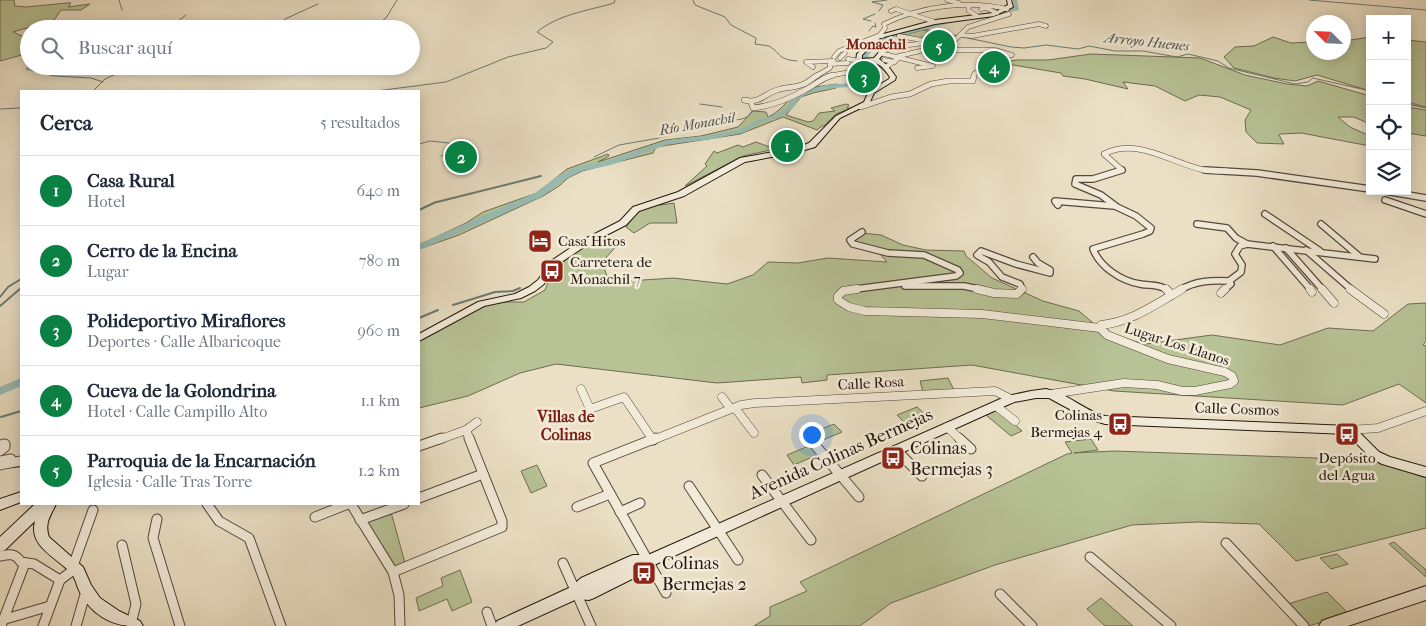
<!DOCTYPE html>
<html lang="es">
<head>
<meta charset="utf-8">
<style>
  :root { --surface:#fff; --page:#f2f2f3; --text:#1f2937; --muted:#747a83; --line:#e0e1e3; --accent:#0b8043 }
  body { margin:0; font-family:"IM FELL French Canon",serif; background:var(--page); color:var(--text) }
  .controls { position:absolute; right:15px; top:15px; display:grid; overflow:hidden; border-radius:0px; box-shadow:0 2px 12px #0003 }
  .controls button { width:45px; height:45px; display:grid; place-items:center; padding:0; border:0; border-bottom:1px solid var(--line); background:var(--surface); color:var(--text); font:25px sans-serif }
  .compass { position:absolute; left:1306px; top:15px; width:45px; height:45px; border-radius:50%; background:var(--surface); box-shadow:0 2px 12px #0003; rotate:294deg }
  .you { position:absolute; left:811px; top:434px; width:18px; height:18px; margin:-12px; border:4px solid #fff; border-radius:50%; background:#1a73e8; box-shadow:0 0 0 8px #1a73e833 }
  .badge { display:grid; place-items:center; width:32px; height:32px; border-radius:50%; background:var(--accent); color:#fff; font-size:16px; font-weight:700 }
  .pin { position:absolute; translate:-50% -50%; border:2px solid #fff; box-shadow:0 1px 5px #0006 }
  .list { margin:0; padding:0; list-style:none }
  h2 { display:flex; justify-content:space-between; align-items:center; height:65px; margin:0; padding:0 20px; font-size:21px }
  h2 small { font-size:16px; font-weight:400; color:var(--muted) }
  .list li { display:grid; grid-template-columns:32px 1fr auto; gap:15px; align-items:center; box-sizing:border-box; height:70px; padding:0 20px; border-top:1px solid var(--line) }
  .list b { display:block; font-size:19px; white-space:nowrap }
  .list p { margin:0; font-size:16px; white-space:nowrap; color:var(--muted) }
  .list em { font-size:16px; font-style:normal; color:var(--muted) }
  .icon { flex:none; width:28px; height:28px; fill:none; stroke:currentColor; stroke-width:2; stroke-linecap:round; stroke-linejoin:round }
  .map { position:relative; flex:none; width:1426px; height:626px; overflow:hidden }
  .search { position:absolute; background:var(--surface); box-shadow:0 2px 12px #0003; left:20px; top:20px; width:400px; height:55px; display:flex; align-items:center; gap:12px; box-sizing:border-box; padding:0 18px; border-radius:28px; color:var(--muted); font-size:19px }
  .panel { position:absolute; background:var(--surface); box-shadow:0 2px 12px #0003; left:20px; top:90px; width:400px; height:415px; border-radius:0px }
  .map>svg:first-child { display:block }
  .green { fill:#b7c295; stroke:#6d6c52 }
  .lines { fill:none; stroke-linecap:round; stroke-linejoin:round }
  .stream-far2 { stroke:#697a72; stroke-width:1 }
  .stream-far1 { stroke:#697a72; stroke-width:2 }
  .stream { stroke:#697a72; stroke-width:2.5 }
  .river { fill:#98bdb5; fill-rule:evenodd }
  .street-far4-casing { stroke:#55483c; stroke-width:5 }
  .street-far3-casing { stroke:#55483c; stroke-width:6 }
  .street-far2-casing { stroke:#55483c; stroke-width:8 }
  .street-far1-casing { stroke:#55483c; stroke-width:9 }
  .street-casing { stroke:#55483c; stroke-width:11 }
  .secondary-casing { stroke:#23160e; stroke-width:2 }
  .street-far4 { stroke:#f2ebd9; stroke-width:4 }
  .street-far3 { stroke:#f2ebd9; stroke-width:5 }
  .street-far2 { stroke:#f2ebd9; stroke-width:5.5 }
  .street-far1 { stroke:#f2ebd9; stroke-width:8 }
  .street { stroke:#f2ebd9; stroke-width:9 }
  .secondary { fill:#f2ebd9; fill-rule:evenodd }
  .labels { text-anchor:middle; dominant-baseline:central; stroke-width:5; stroke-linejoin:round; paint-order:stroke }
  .far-water-label { font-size:14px; font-style:italic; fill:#4c5048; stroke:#f2ebd9 }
  .far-quarter-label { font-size:15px; font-weight:bold; fill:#7a1f14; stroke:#f2ebd9 }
  .poi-label { font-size:15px; fill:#23160e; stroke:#f2ebd9; text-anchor:start }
  .street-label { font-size:15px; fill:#23160e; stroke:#f2ebd9 }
  .neighbourhood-label { font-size:16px; font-weight:bold; fill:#7a1f14; stroke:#f2ebd9 }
  .near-poi-label { font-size:18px; fill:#23160e; stroke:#f2ebd9; text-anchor:start }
  .near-street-label { font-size:18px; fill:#23160e; stroke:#f2ebd9 }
</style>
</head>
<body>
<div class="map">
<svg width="1426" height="626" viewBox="0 0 1426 626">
  <rect width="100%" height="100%" fill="#ebe0c5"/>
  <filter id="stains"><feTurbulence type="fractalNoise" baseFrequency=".004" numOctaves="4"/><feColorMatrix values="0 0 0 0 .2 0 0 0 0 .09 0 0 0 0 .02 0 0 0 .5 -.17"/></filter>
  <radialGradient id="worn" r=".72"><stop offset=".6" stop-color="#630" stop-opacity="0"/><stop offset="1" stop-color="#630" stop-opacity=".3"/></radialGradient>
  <g class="green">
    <path d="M0 0H14L15 6 26 7 67 3H71L68 7 90 4 81 10H61L54 20 13 32 22 36 29 35V53L0 61Z"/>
    <path d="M923 30 951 36H946L948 38 945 39 949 41 940 43 900 36Z"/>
    <path d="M1273 37 1291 43 1313 42 1314 52H1344V41L1370 37V91L1317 75 1295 81 1274 78 1234 68 1224 57 1235 47 1254 46Z"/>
    <path d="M1407 40 1426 42V108L1407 104Z"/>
    <path d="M1091 54 1200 58 1245 75 1287 84 1307 86 1318 81 1370 96V124L1354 117H1338L1350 127 1370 136V146L1301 133 1281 134 1279 135 1284 144 1257 143 1246 132 1245 120 1251 110 1220 97 1199 95 1185 101 1155 86 1123 82 1128 89 1085 79 1063 76 1061 73 1001 63 1016 60H1048Z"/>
    <path d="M837 84 836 88 813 93 801 97 786 115 808 122 813 121 819 113 835 111 831 108 846 104 849 105 847 108H851L836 114 824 126H822L817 130 783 117 740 134 656 147 653 153 582 171 568 178 559 186 543 196 459 235 419 249V245L466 223 483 212 537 193 567 169 608 154 609 156 598 162 665 140 701 136 738 127 753 111 766 112 768 117C779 112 784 105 791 97 801 87 824 86 837 84Z"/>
    <path d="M1407 107 1426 110V136L1407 133Z"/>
    <path d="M756 142 775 149 743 156 685 186 707 166 705 164 714 151 717 153 738 145 743 147Z"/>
    <path d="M674 203 677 223H650L634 233 626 227 640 208Z"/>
    <path d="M862 233 881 235 903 245 926 250 964 251 966 256 992 278 1043 301 1079 311 1106 334 1145 344 1212 335 1280 345 1328 328 1373 331 1408 304 1426 303V341L1423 345 1426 346V403L1399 384 1343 405 1114 391 972 365 827 375V380L802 383 801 377 717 383 556 364 520 373 468 396 419 408V340L466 314 495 302H524L545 290C556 260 576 253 602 236L623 239 602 262 608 279 614 282 673 278 727 284 753 275 768 262 798 263 828 258 887 262 880 254 853 245 850 237Z"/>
    <path d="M948 378 954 390 923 392 920 381Z"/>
    <path d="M917 407 927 416 907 425 897 415Z"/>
    <path d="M996 410 999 411 1022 431 1011 436 986 415Z"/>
    <path d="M834 424 842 432 816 443 809 434Z"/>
    <path d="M1091 439 1098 450 1074 453 1114 451 1375 460 1426 478V528L1296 561 1259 524 1198 522 1132 525 995 565 891 603 860 626H754L770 616V607L807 591 800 582 1067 454 1072 453 1065 442Z"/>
    <path d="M811 445 819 454 794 465 787 455Z"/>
    <path d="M537 465 547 486 531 493 521 471Z"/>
    <path d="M391 512 405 563 395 569 385 550 367 523Z"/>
    <path d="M1394 542 1426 570V577L1389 544Z"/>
    <path d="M1337 554 1348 564 1331 569 1320 558Z"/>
    <path d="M460 570 472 602 452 611 447 599 419 611 416 598 443 586 441 578Z"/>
    <path d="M1327 592 1349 614 1309 626 1288 604Z"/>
    <path d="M1101 598 1133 626H1105L1087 609Z"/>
  </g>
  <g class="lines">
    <g class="stream-far2">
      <path d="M119 0 122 10"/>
      <path d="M693 0 695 5 725 17 731 25 756 38 755 44 769 46C783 55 777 59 797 61"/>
      <path d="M1309 0 1426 10"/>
      <path d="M879 11 883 5 872 2 887 0"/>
      <path d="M871 21 863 19 875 14"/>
      <path d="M919 28 1011 47 1024 48 1046 45 1078 49 1089 46 1115 51H1143L1177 57 1188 54 1218 61 1229 68 1295 84 1308 82 1313 78 1370 91"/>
      <path d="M167 29 186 15"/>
      <path d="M273 29 285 19 318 4"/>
      <path d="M370 29 386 18 397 0"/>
      <path d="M869 31 873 26 876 27 875 23"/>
      <path d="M845 37 853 38"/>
      <path d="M30 66 26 69 54 76 91 78 103 82"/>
      <path d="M93 91 105 79 133 66"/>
      <path d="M376 91 446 82 508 57 546 48 553 42 537 32C559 14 587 11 614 3L615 0"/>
      <path d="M1407 102 1426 107"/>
      <path d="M700 104 722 107"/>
      <path d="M0 109 21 108"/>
      <path d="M419 144 430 141 449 143 452 151 441 156"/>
      <path d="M594 157 619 145 659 138 690 128 742 119 747 117 753 110"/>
    </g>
    <g class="stream-far1">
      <path d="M437 202 541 176"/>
      <path d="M419 210 436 202"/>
      <path d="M0 297 8 287 21 279"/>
      <path d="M453 305 495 292 513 291 520 288"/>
      <path d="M0 306 21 288"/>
      <path d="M419 318 438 310"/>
      <path d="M1 417 21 411"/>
    </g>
    <path class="stream" d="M14 467 21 466"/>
    <g class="river">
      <path d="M1013 0H1017L1019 10 986 18 983 16 1014 8Z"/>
      <path d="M952 19 955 21 954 22 884 40 877 44 868 56 882 78 877 84 826 89 808 93 799 99 792 109 782 116 762 122 745 132 712 139 669 144 611 165 581 171 564 180 541 197 419 250V244L535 193 558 176 576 167 606 161 668 140 712 135 741 129 758 120 778 114 787 107 794 97 804 91 826 85 873 81 876 78 862 56 873 42 880 38Z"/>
      <path d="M21 378V386L0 395V387Z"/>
    </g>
    <g class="street-far4-casing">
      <g id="street-far4">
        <path d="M947 0 959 3"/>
        <path d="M972 5 968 7 969 11 977 16"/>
        <path d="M981 9 986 8 997 13"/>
        <path d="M891 11 896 9 935 22"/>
        <path d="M962 35 972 36 1039 24 1046 26"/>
        <path d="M882 36 880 35 885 28 884 24C921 6 967 0 1007 9"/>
        <path d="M899 36 949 45 952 50H995L1012 55 982 59 987 68 975 73 974 76"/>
        <path d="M894 47 924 43"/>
        <path d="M880 53 933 66 917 68"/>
        <path d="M834 57 839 51 880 35"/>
        <path d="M895 57 920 51 936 43 955 40 968 27 1009 14"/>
        <path d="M840 58 845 53"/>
        <path d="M884 60 895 62"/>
        <path d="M813 67 806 62 834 61"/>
        <path d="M886 67 899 58"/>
        <path d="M816 76 830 68V64L848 63"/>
        <path d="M828 76 856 71 859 61 848 59"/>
      </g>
    </g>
    <g class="street-far3-casing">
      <g id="street-far3">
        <path d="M744 100C759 104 764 94 777 90 785 87 794 88 801 85 807 84 812 78 818 75"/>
        <path d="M751 102 753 108C771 106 789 99 805 90 817 84 819 79 833 75"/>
        <path d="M861 107 891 97 910 94 931 84 949 81H973L974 75"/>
        <path d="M1118 171 1122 170 1104 154C1138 137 1171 163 1204 170 1211 171 1220 171 1227 171"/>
      </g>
    </g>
    <g class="street-far2-casing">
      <g id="street-far2">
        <path d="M1122 170 1093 179H1076L1075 184 1101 195 1117 207 1136 216 1151 228 1150 231 1143 234 1093 249C1100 267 1121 281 1140 284 1150 286 1159 284 1167 290"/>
        <path d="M1205 170 1257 173 1370 189"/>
        <path d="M1385 191 1426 198"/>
        <path d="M1385 200 1426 214"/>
        <path d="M1058 205 1055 201 1114 206"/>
        <path d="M1265 214 1320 251"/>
        <path d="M1197 224 1227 228 1236 238 1247 244"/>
        <path d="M1321 224 1360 257"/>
        <path d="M1273 246 1311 290"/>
        <path d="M1286 248 1323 290"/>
        <path d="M1306 250 1352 290"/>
        <path d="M905 286H964L983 290"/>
        <path d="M848 290 956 276 960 273 958 270 924 255 888 253 853 244 850 240 862 232"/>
        <path d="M1022 290 1020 284 1002 277 989 262 977 255 981 251 1016 264 1050 273V270L1038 263 1033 257"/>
        <path d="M1180 290C1195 281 1211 280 1229 281L1241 272 1242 265 1235 254 1240 246 1247 244 1375 259"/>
        <path d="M1224 290 1231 284 1229 281"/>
      </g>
    </g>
    <g class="street-far1-casing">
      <g id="street-far1">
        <path d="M857 289 843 291 838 296V300L849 307 865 311 982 314 1100 328"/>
        <path d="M977 289 994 293 1017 294 1022 289"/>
        <path d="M1310 289 1312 292"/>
        <path d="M1322 289 1334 303"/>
        <path d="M1350 289 1384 314"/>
        <path d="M1221 293 1225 289"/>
        <path d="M1172 295 1182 289"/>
        <path d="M1100 328 1101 325C1129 322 1148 309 1172 295L1166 289"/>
        <path d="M581 389 590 409 624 397 653 440"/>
        <path d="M1051 394 1124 383 1157 385 1182 391H1195L1230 384 1234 381 1232 376 1225 372 1168 359 1107 335 1100 328"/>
        <path d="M722 397 731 409"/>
        <path d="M996 406 1015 421"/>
        <path d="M735 408 754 433"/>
        <path d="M947 427 961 440"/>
        <path d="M466 430 470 440"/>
        <path d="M1350 430 1378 428 1426 411"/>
        <path d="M438 440 466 430 477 422"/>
        <path d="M653 440 741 405 755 403 995 391 1011 399"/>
      </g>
    </g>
    <g class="street-casing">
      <g id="street">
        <path d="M652 438 653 440"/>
        <path d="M656 438 593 463 666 593"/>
        <path d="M959 438 971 449"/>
        <path d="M0 445 5 444V447L0 451"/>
        <path d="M815 445 859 497"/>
        <path d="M419 446 442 438"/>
        <path d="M896 450 922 476"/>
        <path d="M0 461 11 459 9 463 0 465"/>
        <path d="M9 463 21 461"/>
        <path d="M762 475 811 540"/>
        <path d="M689 486 738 560"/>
        <path d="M419 498 483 474"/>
        <path d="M207 504 219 521 249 538 281 626"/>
        <path d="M351 504 393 572 399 595 400 626"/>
        <path d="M577 507 610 494"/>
        <path d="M620 512 640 503"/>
        <path d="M315 517 348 504"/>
        <path d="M157 519 153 538 180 626"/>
        <path d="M360 520 404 504"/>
        <path d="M1226 543 1304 626"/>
        <path d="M122 545 136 604 131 624"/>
        <path d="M0 556C10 554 15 553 21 562L34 564 60 580"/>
        <path d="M1090 557 1171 626"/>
        <path d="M563 563 591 626"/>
        <path d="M73 566 93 510"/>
        <path d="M393 572 502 527V521L469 438"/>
        <path d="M1000 594 1032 626"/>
        <path d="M487 612 492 626"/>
        <path d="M2 620 50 606"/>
        <path d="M1 626 25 563"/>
        <path d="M43 626 60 580 76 568"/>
        <path d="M76 626 86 591"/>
      </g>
    </g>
    <g class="secondary-casing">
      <g id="secondary">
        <path d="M1007 0H1011L1013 7 994 16 935 24 880 38 862 55V59L874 58 881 50 896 46V48L885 52 879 59 888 66 896 77 895 80 874 93 869 104 840 118 815 147 798 152 745 162 684 196 639 211 626 225 587 245 557 265 544 284 535 291 521 298 484 306 419 341V334L478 302 515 294 529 287 538 280 551 261 581 241 620 221 633 207 678 192 740 158 796 148 809 143 836 116 864 102 869 91 889 79 890 77C874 54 873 69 856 61L857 54 876 36 935 20 993 13 1008 5Z"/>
        <path d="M1046 389C1068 393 1084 411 1105 416L1350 426 1354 427 1379 452 1390 457 1426 467V477L1382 464 1371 458 1347 434 1105 424 1086 418 1049 398H1036L1014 402 654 565 648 571 594 598 589 600 577 599 518 626H494L497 621 571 587 581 578 628 557 633 555H648L1007 396 1031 391Z"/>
        <path d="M21 492V502L0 510V499Z"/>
        <path d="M35 504H56C51 515 44 523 49 537L83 567 91 585 100 598 119 611 140 621 143 626C126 626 117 626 102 617 91 610 83 600 78 588 76 583 75 578 72 574 57 557 28 547 35 521L5 550 0 552V537Z"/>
        <path d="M1426 586V600L1348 626H1319L1322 621 1327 619Z"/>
      </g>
    </g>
    <use href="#street-far4" class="street-far4"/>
    <use href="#street-far3" class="street-far3"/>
    <use href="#street-far2" class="street-far2"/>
    <use href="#street-far1" class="street-far1"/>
    <use href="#street" class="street"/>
    <use href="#secondary" class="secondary"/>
  </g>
  <defs>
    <g id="hotel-square" transform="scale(1.25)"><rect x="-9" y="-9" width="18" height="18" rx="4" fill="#8f2418" stroke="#f2ebd9"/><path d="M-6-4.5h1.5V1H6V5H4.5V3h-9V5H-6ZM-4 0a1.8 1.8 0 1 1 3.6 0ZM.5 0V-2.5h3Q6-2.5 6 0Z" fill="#fff"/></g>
    <g id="bus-square" transform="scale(1.25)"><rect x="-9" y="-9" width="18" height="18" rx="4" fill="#8f2418" stroke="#f2ebd9"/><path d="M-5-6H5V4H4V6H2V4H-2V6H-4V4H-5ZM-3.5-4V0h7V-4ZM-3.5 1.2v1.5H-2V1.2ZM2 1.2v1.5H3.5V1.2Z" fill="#fff"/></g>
  </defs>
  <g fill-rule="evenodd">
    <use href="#hotel-square" x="540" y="241"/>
    <use href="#bus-square" x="552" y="271"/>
    <use href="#bus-square" x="1120" y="424"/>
    <use href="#bus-square" x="1347" y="434"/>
    <use href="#bus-square" x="893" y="458"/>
    <use href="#bus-square" x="644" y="573"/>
  </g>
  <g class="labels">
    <g class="far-water-label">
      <text transform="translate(1147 42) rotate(6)">Arroyo Huenes</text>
      <text transform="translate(697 124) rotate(-10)">Río Monachil</text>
    </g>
    <g class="far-quarter-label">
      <text x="876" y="44">Monachil</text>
    </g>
    <g class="poi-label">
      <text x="558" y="241">Casa Hitos</text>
      <text x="570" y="262">Carretera de<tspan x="570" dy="17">Monachil 7</tspan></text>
      <text x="1102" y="415" text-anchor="end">Colinas<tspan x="1102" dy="17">Bermejas 4</tspan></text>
      <text x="1347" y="458" text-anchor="middle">Depósito<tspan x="1347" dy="17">del Agua</tspan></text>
    </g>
    <g class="street-label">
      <text transform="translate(1177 344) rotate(18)">Lugar Los Llanos</text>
      <text transform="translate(871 383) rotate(-3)">Calle Rosa</text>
      <text transform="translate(1237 409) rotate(2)">Calle Cosmos</text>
    </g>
    <g class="neighbourhood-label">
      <text x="566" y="416">Villas de<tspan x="566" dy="18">Colinas</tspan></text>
    </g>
    <g class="near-poi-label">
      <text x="910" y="448">Colinas<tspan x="910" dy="21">Bermejas 3</tspan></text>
      <text x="662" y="563">Colinas<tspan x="662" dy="21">Bermejas 2</tspan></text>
    </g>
    <g class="near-street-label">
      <text transform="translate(841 454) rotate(-24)">Avenida Colinas Bermejas</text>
    </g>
  </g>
  <rect width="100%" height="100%" filter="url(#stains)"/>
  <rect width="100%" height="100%" fill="url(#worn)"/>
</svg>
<div class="controls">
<button>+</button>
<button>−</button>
<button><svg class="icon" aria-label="locate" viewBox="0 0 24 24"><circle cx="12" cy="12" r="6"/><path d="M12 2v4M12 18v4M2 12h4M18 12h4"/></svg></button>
<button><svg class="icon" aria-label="layers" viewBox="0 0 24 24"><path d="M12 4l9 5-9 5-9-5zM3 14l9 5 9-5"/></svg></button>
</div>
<svg class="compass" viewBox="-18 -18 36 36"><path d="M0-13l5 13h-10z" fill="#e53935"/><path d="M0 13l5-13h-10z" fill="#747a83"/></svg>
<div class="you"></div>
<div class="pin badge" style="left:787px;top:146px">1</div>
<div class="pin badge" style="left:461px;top:157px">2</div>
<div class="pin badge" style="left:864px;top:77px">3</div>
<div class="pin badge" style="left:994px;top:67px">4</div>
<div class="pin badge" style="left:939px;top:46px">5</div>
<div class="search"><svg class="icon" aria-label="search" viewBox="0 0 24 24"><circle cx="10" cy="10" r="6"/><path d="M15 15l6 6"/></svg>Buscar aquí</div>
<section class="panel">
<h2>Cerca<small>5 resultados</small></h2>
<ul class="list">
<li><span class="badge">1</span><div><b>Casa Rural</b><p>Hotel</p></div><em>640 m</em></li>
<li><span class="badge">2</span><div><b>Cerro de la Encina</b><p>Lugar</p></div><em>780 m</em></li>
<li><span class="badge">3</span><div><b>Polideportivo Miraflores</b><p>Deportes · Calle Albaricoque</p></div><em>960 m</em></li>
<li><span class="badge">4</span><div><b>Cueva de la Golondrina</b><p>Hotel · Calle Campillo Alto</p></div><em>1.1 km</em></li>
<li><span class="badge">5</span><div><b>Parroquia de la Encarnación</b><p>Iglesia · Calle Tras Torre</p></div><em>1.2 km</em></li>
</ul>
</section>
</div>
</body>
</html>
